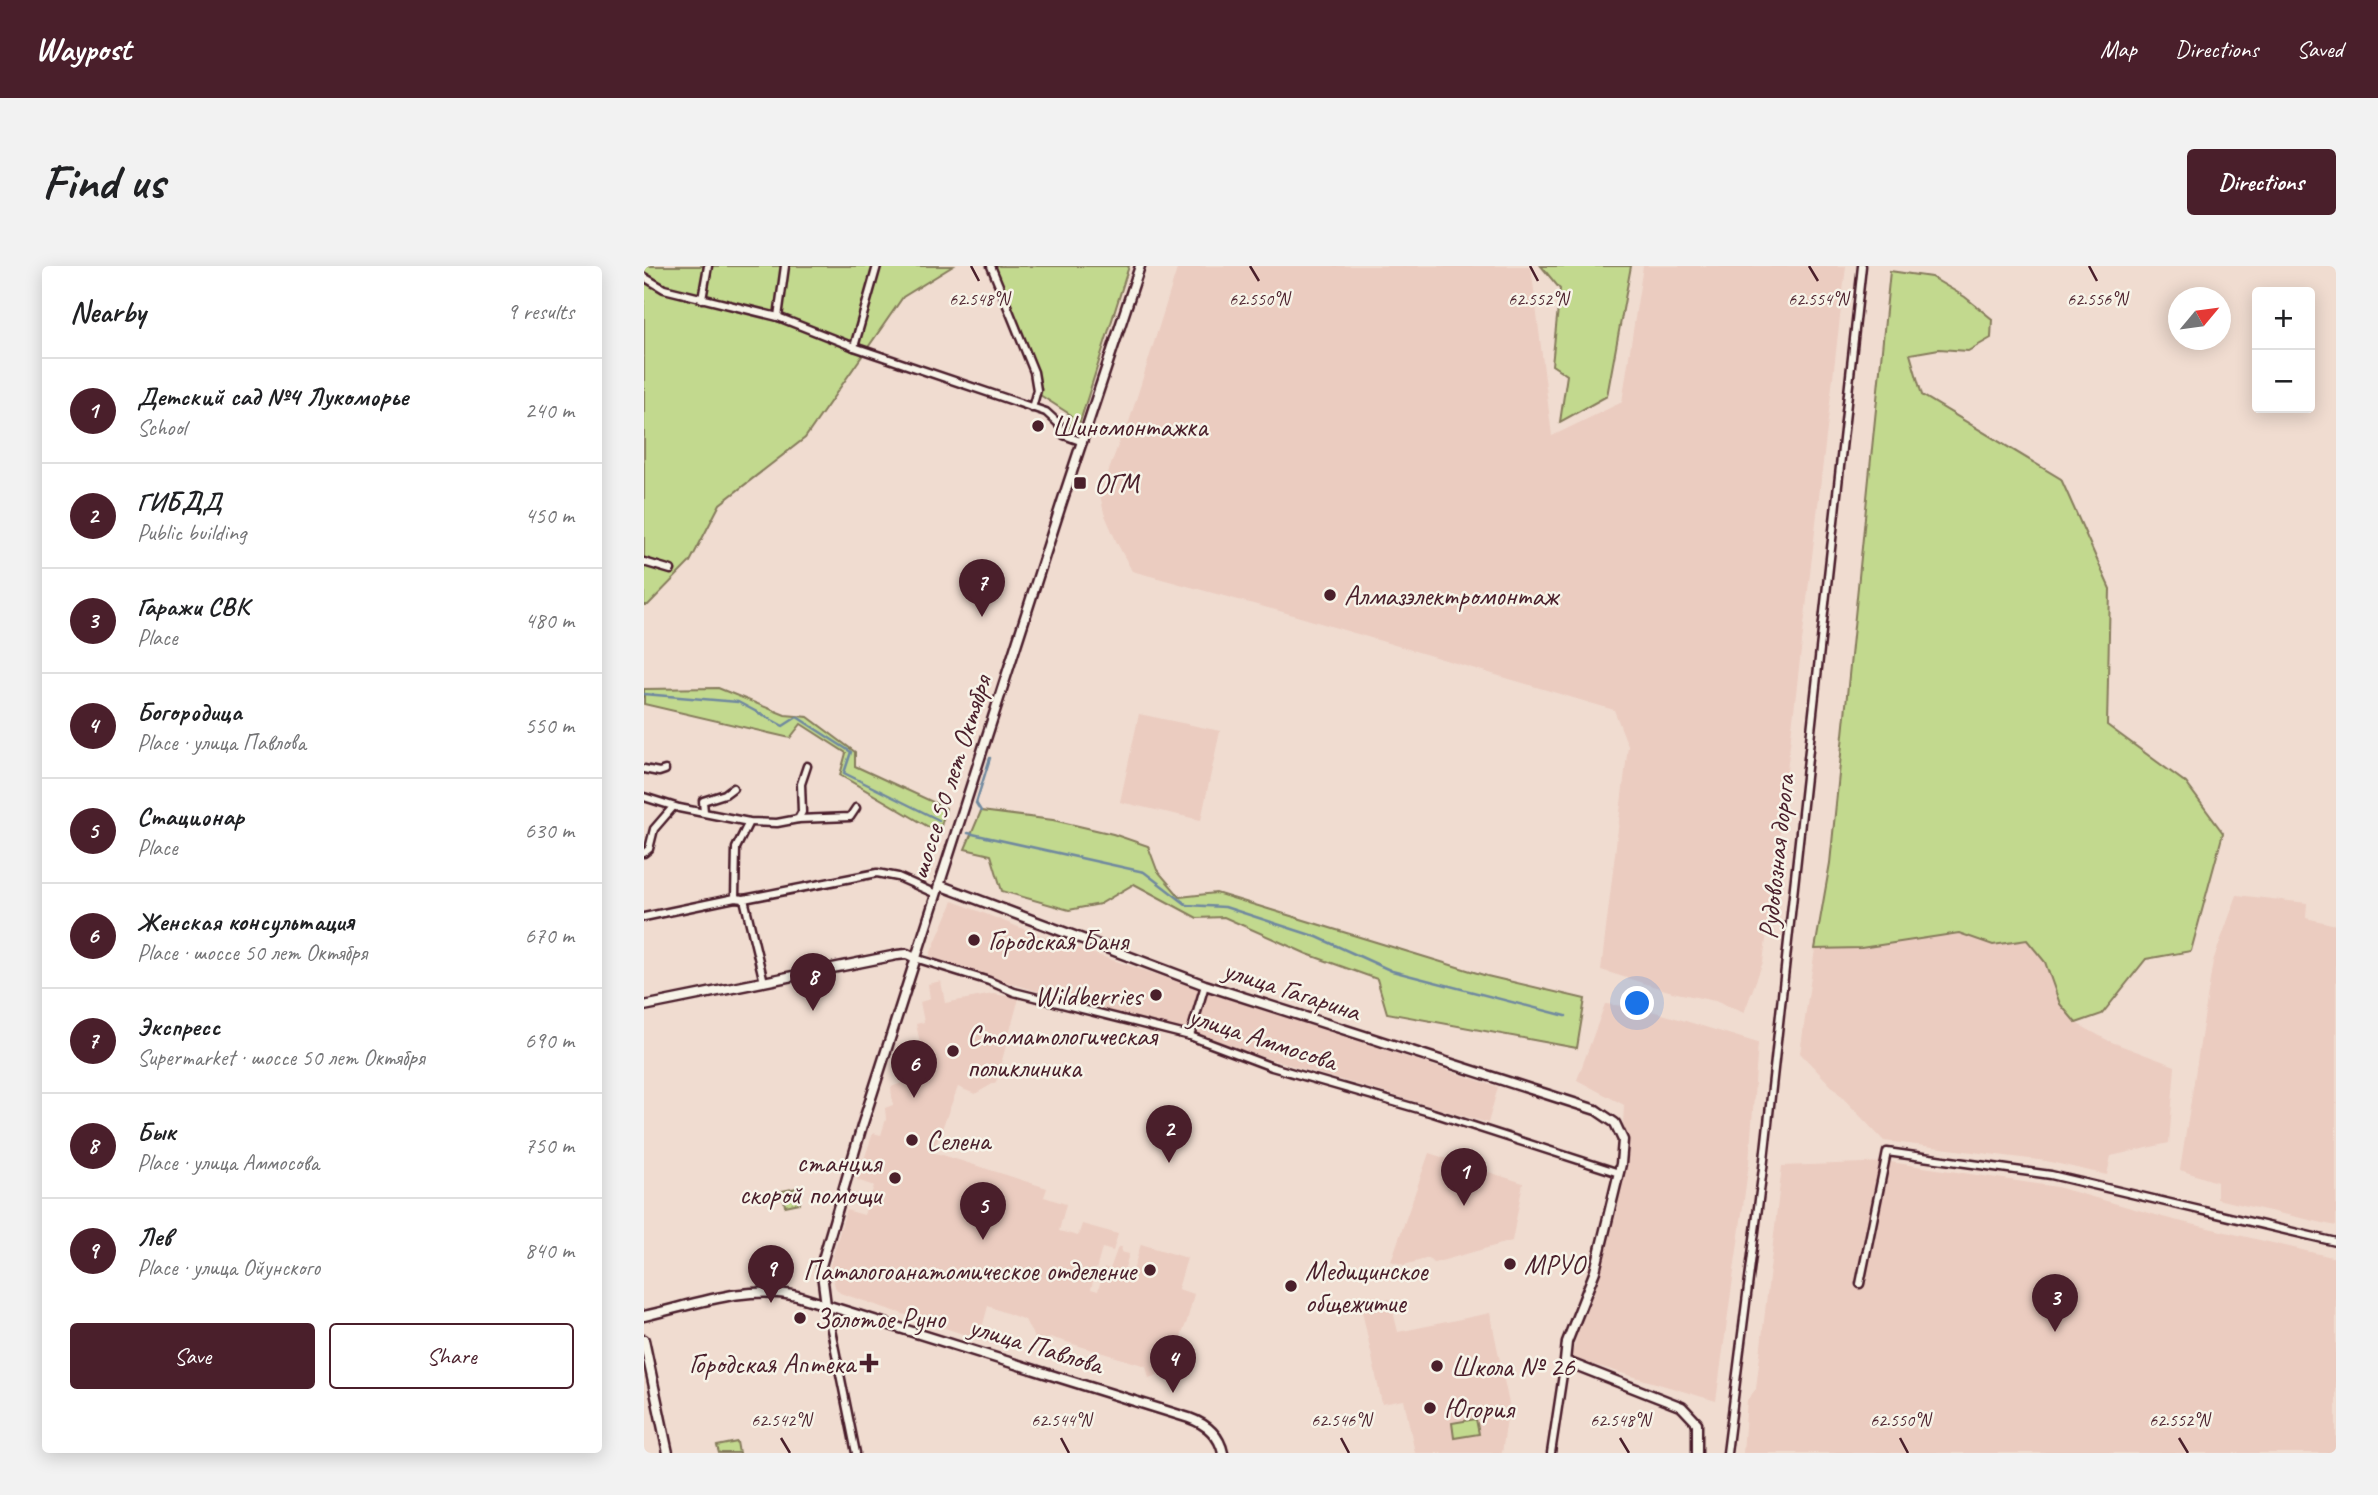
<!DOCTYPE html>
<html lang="en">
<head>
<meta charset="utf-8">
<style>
  :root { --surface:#fff; --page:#f2f2f2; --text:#202124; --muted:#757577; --line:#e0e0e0; --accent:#4a1f2b }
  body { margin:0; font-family:Caveat,sans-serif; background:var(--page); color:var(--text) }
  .controls { position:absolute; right:21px; top:21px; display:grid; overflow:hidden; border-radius:7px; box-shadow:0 4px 18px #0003 }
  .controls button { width:63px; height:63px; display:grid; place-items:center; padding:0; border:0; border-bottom:2px solid var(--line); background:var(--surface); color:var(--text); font:35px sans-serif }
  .compass { position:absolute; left:1524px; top:21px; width:63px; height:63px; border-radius:50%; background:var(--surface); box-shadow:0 4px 18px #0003; rotate:61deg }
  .you { position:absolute; left:994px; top:738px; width:24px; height:24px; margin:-18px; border:5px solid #fff; border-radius:50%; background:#1a73e8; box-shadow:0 0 0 10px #1a73e833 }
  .badge { display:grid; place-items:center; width:46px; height:46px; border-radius:50%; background:var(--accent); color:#fff; font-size:23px; font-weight:700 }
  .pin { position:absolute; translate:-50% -58px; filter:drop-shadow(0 2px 4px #0008) }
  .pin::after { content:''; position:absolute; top:37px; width:24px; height:21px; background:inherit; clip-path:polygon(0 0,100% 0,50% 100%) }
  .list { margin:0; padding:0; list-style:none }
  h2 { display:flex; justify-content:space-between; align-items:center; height:91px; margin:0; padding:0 28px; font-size:30px }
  h2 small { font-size:23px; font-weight:400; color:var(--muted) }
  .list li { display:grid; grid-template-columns:46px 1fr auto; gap:21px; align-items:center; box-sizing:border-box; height:105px; padding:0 28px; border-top:2px solid var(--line) }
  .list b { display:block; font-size:26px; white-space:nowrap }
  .list p { margin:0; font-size:23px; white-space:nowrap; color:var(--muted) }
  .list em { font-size:23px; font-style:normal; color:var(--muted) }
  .actions { display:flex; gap:14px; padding:21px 28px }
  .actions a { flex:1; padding:16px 0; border:2px solid var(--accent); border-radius:7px; text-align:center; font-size:24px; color:var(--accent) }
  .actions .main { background:var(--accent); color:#fff }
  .map { position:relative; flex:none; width:1692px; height:1187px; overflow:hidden; border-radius:7px }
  header { display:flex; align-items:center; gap:42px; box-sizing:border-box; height:98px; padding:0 35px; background:var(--accent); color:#fff }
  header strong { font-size:33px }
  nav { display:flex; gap:38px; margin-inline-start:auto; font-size:24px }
  .intro { display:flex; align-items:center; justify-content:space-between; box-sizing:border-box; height:168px; padding:0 42px }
  h1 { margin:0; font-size:49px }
  .button { padding:18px 32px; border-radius:7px; background:var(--accent); color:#fff; font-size:24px; font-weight:700 }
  main { display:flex; gap:42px; padding:0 42px }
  aside { flex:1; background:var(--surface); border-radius:7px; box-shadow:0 4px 18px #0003 }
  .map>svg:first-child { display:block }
  .built { fill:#ebccc0 }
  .green { fill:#c2d98e; stroke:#867c5c; stroke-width:2 }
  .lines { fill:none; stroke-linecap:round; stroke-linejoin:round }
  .stream { stroke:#70899f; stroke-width:2.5 }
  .street-casing { stroke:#4a1f2b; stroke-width:11 }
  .secondary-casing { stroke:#4a1f2b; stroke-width:13 }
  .street { stroke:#f7f3e8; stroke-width:6 }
  .secondary { stroke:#f7f3e8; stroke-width:8 }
  .ticks { fill:none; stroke:#4a1f2b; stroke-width:2.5 }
  .poi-dot { fill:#4a1f2b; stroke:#f7f3e8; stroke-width:2.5 }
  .labels { text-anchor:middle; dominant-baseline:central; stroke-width:5; stroke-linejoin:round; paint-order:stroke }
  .poi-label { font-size:28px; fill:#4a1f2b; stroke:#f7f3e8; text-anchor:start }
  .street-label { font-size:28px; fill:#4a1f2b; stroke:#f7f3e8 }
  .ticks-label { font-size:18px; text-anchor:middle; fill:#4a1f2b; stroke:#f7f3e8; stroke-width:5; stroke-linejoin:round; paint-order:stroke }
</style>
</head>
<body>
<header>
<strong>Waypost</strong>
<nav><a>Map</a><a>Directions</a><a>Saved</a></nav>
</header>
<div class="intro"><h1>Find us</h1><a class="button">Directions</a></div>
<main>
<aside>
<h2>Nearby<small>9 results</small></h2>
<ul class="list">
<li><span class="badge">1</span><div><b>Детский сад №4 Лукоморье</b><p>School</p></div><em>240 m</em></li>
<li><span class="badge">2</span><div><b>ГИБДД</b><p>Public building</p></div><em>450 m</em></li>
<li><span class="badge">3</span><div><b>Гаражи СВК</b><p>Place</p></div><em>480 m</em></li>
<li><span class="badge">4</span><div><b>Богородица</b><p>Place · улица Павлова</p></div><em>550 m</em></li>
<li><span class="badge">5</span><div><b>Стационар</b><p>Place</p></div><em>630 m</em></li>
<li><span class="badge">6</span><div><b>Женская консультация</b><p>Place · шоссе 50 лет Октября</p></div><em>670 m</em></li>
<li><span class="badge">7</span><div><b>Экспресс</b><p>Supermarket · шоссе 50 лет Октября</p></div><em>690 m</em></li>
<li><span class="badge">8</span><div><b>Бык</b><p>Place · улица Аммосова</p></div><em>750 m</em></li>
<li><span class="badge">9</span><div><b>Лев</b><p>Place · улица Ойунского</p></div><em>840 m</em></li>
</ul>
<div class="actions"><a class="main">Save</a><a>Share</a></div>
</aside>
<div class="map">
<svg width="1692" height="1187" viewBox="0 0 1692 1187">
  <rect width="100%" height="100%" fill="#f0dcd0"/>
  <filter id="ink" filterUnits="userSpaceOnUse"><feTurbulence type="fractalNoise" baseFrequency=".0143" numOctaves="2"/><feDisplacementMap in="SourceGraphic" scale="14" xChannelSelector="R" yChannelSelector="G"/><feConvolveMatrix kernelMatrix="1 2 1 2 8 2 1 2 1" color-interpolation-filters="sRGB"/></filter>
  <g filter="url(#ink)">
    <g class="built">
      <path d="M534 0H887L908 170 978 136 999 0H1202L1133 590 1119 696 1100 747 1071 735 1028 726 957 704 984 480 970 444 639 346 488 305 473 277 460 247 456 229 477 171 480 172Z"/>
      <path d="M495 448 576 465 557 554 476 536Z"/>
      <path d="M1593 629 1663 637 1662 652 1692 659V960L1573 933V916L1536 904 1569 695Z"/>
      <path d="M309 635 405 673 854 821 844 857 284 693Z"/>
      <path d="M1315 667 1349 679 1383 674 1401 696 1416 738 1432 757 1465 775 1531 800 1525 877 1467 890 1463 909 1402 895 1240 875 1156 787 1171 683 1217 682Z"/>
      <path d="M297 715 301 737 349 728 375 732 352 816 331 828 314 821 289 886 403 922 400 931 422 938 415 965 434 970 438 958 474 968 469 985 458 982 447 1023 454 1025 460 1002 466 1003 474 981H478L477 986 485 988 480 1005 488 1008 497 978 543 992 534 1023 550 1028 543 1055 530 1089 535 1101 505 1112 502 1100 409 1072 392 1075 381 1054 344 1040 338 1062 352 1066 349 1078 196 1027 191 1021 186 999 202 944 220 949 230 920 213 914 229 867 237 869 242 853 241 842 249 839 247 821 258 817 256 814 259 803 269 800 266 780 276 777 272 758 280 756 276 736 286 733 284 718Z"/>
      <path d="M961 738 989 741 1015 747 1114 777 1105 897 1072 1135 927 1092 940 1041 971 948 983 880 979 858 980 839 933 814Z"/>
      <path d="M785 887 879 917 868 975 790 997 785 992 760 999 747 995Z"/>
      <path d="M1246 896 1413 921 1526 953 1692 992V1187H1099L1103 1134 1112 1123 1138 900Z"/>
      <path d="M746 1033 754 1066 846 1047 865 1138 858 1187H771L760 1134 738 1138 717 1040Z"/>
    </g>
    <g class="green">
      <path d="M0 0H309L259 31 161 172 76 238 46 296 4 339H0Z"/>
      <path d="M350 0H485L434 162H425L427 149 396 129 395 110Z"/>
      <path d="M897 0H987L963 130 916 156 923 109 908 99 916 23Z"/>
      <path d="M1246 5 1287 11 1321 31 1348 53 1347 72 1324 85 1295 83 1266 88 1278 129 1417 213 1466 323 1463 459 1542 517 1579 567 1547 685 1502 693 1458 748 1432 757 1416 738 1401 696 1383 674 1349 679 1315 667 1217 682 1171 683 1186 597Z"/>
      <path d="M74 422 141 449 164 451 211 486V500L302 542 295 567 196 509 202 487 157 458 146 472 0 438V423Z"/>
      <path d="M337 545 409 554 469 568 504 580 513 604 536 631 572 627 843 710 941 733 933 782 743 747 733 713 663 688 580 651 553 652 490 618 456 638 425 644 358 625 347 589 321 583Z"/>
      <path d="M153 922 156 937 141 940 138 925Z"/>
      <path d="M832 1153 835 1168 810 1172 808 1157Z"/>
      <path d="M93 1176 95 1187H75L73 1180Z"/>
    </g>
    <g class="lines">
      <g class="stream">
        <path d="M0 428 94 436 139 460 153 451 207 486 200 507 295 554"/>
        <path d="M337 545 332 537 346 492"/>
        <path d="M324 567 500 606 543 639 581 641 673 671 748 705 922 750"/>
      </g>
      <g class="street-casing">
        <g id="street">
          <path d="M347 0 390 106 393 124 388 142"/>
          <path d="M0 11 20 23 134 51 210 81 402 146 414 157 420 169 439 176"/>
          <path d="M58 33 64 0"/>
          <path d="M134 51 141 0"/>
          <path d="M210 81 233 0"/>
          <path d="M0 296 27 304"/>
          <path d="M0 503 15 506 21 504"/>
          <path d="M0 531 35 542 105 556 133 557 154 553 206 551 212 542"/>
          <path d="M60 546 59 535 81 528 89 522"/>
          <path d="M154 553 158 546 157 518 163 500"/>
          <path d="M0 587 5 583 10 563 29 541"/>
          <path d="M91 632 92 582 105 556"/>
          <path d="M100 633 120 716"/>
          <path d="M0 651 91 632 100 633 233 607 254 611 292 628"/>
          <path d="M271 692 345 715 370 726 546 770 628 801 789 847 975 907"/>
          <path d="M546 770 561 719"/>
          <path d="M1216 1018 1243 886 1407 909 1692 976"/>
          <path d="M182 1039 212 1187"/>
          <path d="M907 1187 921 1095"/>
          <path d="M1083 1187 1120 894 1218 0"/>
        </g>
      </g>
      <g class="secondary-casing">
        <g id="secondary">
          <path d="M295 619 561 719 952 844 971 857 979 874 977 898 951 1005 923 1076 921 1095 1038 1141 1053 1157V1187"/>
          <path d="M0 740 253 689 263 688 271 692"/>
          <path d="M182 1039 177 1000 218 860 418 236 496 0"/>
          <path d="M0 1050C49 1039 103 1018 153 1030L545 1152C562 1158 575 1168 579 1187"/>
          <path d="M0 1074 24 1187"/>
        </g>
      </g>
      <use href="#street" class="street"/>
      <use href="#secondary" class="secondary"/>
    </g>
  </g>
  <path class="ticks" d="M327 0 335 15M606 0 615 15M886 0 894 15M1165 0 1174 15M1445 0 1453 15M137 1172 146 1187M417 1172 425 1187M697 1172 705 1187M976 1172 985 1187M1256 1172 1264 1187M1535 1172 1544 1187"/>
  <g class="poi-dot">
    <circle cx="394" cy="160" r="7"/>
    <rect x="429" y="210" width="14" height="14" rx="3.5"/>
    <circle cx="686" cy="329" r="7"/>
    <circle cx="330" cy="674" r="7"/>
    <circle cx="512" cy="729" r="7"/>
    <circle cx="309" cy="785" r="7"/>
    <circle cx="268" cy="874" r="7"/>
    <circle cx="251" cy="912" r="7"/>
    <circle cx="866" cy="998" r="7"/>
    <circle cx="506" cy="1004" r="7"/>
    <circle cx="647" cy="1020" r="7"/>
    <circle cx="156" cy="1052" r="7"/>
    <path d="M221.5 1086.5h7v7h7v7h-7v7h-7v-7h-7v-7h7z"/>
    <circle cx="793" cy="1100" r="7"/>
    <circle cx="786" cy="1142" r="7"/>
  </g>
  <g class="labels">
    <g class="poi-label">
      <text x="408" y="160">Шиномонтажка</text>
      <text x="450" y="217">ОГМ</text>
      <text x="700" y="329">Алмазэлектромонтаж</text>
      <text x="344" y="674">Городская Баня</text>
      <text x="498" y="729" text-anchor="end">Wildberries</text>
      <text x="323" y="769">Стоматологическая<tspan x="323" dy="32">поликлиника</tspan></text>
      <text x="282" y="874">Селена</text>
      <text x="237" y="896" text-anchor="end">станция<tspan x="237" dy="32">скорой помощи</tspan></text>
      <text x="880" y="998">МРУО</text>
      <text x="492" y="1004" text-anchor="end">Паталогоанатомическое отделение</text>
      <text x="661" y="1004">Медицинское<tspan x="661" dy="32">общежитие</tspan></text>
      <text x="170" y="1052">Золотое Руно</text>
      <text x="211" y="1097" text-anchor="end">Городская Аптека</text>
      <text x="807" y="1100">Школа № 26</text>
      <text x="800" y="1142">Югория</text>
    </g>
    <g class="street-label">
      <text transform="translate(306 511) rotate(-72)">шоссе 50 лет Октября</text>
      <text transform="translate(1132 591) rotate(-84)">Рудовозная дорога</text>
      <text transform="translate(648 724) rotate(18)">улица Гагарина</text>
      <text transform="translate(619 772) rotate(18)">улица Аммосова</text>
      <text transform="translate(392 1079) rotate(17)">улица Павлова</text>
    </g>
  </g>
  <g class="ticks-label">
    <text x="335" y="39">62.548°N</text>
    <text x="615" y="39">62.550°N</text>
    <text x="894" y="39">62.552°N</text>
    <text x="1174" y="39">62.554°N</text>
    <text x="1453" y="39">62.556°N</text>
    <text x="137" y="1160">62.542°N</text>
    <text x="417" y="1160">62.544°N</text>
    <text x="697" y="1160">62.546°N</text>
    <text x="976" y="1160">62.548°N</text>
    <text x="1256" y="1160">62.550°N</text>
    <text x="1535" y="1160">62.552°N</text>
  </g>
</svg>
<div class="controls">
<button>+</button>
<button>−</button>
</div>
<svg class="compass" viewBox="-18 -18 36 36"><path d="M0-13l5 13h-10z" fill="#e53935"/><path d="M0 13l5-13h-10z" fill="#757577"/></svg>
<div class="you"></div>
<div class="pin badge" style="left:820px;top:940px">1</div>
<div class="pin badge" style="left:525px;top:897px">2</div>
<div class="pin badge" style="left:1411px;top:1066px">3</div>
<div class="pin badge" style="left:529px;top:1127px">4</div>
<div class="pin badge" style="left:339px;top:974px">5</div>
<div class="pin badge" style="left:270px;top:832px">6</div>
<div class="pin badge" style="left:338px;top:351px">7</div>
<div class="pin badge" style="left:169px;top:745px">8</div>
<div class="pin badge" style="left:127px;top:1037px">9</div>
</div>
</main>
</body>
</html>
